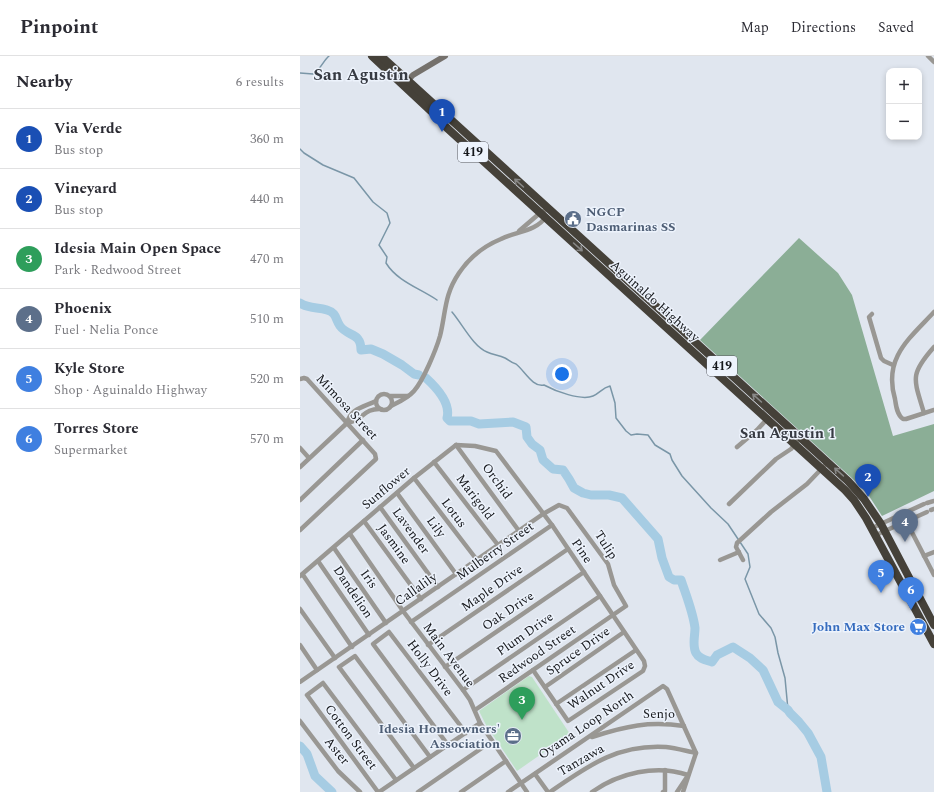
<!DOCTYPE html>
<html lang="en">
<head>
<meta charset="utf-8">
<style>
  :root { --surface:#fff; --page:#f7f7f7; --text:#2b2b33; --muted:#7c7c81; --line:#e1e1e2; --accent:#b45309 }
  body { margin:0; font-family:Spectral,serif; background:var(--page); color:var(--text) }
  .controls { position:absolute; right:12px; top:12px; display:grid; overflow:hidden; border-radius:8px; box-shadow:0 2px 6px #0003 }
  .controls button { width:36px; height:36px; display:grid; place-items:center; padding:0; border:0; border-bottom:1px solid var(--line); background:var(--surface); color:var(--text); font:20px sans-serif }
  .you { position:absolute; left:262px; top:318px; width:14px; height:14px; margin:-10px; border:3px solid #fff; border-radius:50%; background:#1a73e8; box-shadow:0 0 0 6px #1a73e833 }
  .badge { display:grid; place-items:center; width:26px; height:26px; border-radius:50%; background:var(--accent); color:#fff; font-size:13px; font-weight:700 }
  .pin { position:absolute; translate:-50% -33px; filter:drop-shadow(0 1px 2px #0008) }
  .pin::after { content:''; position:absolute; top:21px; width:14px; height:12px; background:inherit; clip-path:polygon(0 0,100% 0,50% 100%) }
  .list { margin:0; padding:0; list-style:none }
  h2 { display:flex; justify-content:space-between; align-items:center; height:52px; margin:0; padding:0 16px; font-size:17px }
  h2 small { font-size:13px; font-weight:400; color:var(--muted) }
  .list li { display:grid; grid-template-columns:26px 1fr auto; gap:12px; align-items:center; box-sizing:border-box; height:60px; padding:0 16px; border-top:1px solid var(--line) }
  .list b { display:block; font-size:15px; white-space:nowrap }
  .list p { margin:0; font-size:13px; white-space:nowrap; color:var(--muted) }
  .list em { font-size:13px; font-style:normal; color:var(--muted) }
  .map { position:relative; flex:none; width:634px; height:736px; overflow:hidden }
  header { display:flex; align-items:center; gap:24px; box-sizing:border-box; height:56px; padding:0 20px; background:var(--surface); border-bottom:1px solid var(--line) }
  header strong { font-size:19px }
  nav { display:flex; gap:22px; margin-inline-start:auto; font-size:14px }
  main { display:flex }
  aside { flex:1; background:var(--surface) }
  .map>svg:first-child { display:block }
  .green { fill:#bfe2c9 }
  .forest { fill:#8bae96 }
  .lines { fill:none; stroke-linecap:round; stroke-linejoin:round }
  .stream { stroke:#7a96a7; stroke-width:1.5 }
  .river { stroke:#a6cce3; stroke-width:9 }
  .street { stroke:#999793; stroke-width:4.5 }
  .secondary { stroke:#75716c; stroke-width:6 }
  .highway { stroke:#454139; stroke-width:8 }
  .oneway { stroke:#888887 }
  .labels { text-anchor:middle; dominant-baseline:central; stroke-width:3; stroke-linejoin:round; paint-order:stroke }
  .shield { fill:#edf3fc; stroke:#56595e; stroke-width:1 }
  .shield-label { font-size:12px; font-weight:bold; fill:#15171b }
  .service-label { font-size:13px; font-weight:bold; fill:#4e5e75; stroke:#edf3fc; text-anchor:start }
  .street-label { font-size:13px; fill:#15171b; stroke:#edf3fc }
  .shop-label { font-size:13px; font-weight:bold; fill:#366cbe; stroke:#edf3fc; text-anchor:end }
  .quarter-label { font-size:15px; font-weight:bold; fill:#373b43; stroke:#edf3fc }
  .district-label { font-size:17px; font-weight:bold; fill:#373b43; stroke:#edf3fc }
</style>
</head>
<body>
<header>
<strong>Pinpoint</strong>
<nav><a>Map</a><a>Directions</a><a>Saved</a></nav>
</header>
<main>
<aside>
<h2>Nearby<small>6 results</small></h2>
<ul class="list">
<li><span class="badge" style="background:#1a4fb4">1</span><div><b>Via Verde</b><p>Bus stop</p></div><em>360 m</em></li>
<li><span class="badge" style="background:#1a4fb4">2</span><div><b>Vineyard</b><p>Bus stop</p></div><em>440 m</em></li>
<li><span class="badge" style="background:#2e9e5b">3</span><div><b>Idesia Main Open Space</b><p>Park · Redwood Street</p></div><em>470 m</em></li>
<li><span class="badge" style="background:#5c6f8a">4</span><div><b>Phoenix</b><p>Fuel · Nelia Ponce</p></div><em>510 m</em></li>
<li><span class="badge" style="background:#3f7fe0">5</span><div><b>Kyle Store</b><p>Shop · Aguinaldo Highway</p></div><em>520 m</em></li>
<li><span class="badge" style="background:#3f7fe0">6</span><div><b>Torres Store</b><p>Supermarket</p></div><em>570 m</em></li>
</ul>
</aside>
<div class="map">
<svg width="634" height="736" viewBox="0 0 634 736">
  <rect width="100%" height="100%" fill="#e0e6ef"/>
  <path class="green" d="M229 620 232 621 270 678 217 715 186 669 179 655Z"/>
  <path class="forest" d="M499 182 538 217 552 239 593 380 634 368V435L582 460 569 440 555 425 400 284Z"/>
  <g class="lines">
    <g class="stream">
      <path d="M0 17 13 18C21 13 23 5 29 0"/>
      <path d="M0 93 4 97 23 109 54 122 73 146 87 157 90 167 79 189 87 201 86 207C97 225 119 232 137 244"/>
      <path d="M152 256C163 269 173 290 187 296 193 299 199 299 205 302 209 304 211 307 216 308 224 314 233 332 244 329 255 335 281 345 293 340 300 337 302 332 310 330L315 347 316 362 326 375 331 379 337 378 348 379 355 389 370 398 372 404 382 420 411 452 428 468 448 498 450 511 445 523 459 558 471 572 475 581 478 597 485 622 488 654"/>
    </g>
    <g class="river">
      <path d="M0 247C9 253 18 251 27 254 37 257 35 263 40 270 48 281 61 276 61 294L71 293 83 298 102 309 114 318 119 319"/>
      <path d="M126 322C137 332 151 347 147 362L150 365H171L179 368 213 366 226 371 227 381 232 388 240 394 243 404 253 413 263 414 269 423 274 432 283 437 291 439H309L322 442 358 483 362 502 369 521 374 524H381C386 539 393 556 395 572 395 580 392 590 396 597 399 603 406 604 412 606L417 599 433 591 450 602 463 614 478 646 488 654 490 657 499 666 508 677 521 701 527 736"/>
      <path d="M0 690 7 698 15 720 32 736"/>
    </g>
    <g class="street">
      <path d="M628 0 634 6"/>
      <path d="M219 175 240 157 248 153"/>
      <path d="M634 256C609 283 583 302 595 343 596 350 597 359 603 363H606L634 354"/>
      <path d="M572 258 569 261 581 302 584 305 593 309"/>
      <path d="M0 323 4 322 7 323 75 398 76 403 0 474"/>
      <circle cx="84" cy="346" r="8"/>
      <path d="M90 340H108"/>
      <path d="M91 350C99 346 108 342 114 335 123 325 136 294 140 280 146 256 144 239 159 217 169 202 184 190 201 183 215 176 238 175 246 160"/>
      <path d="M624 357C614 323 609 319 634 291"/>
      <path d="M47 367C63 365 63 352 81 353"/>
      <path d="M156 389 219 475"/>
      <path d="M437 391 457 374 468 362"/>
      <path d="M0 392 9 402"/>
      <path d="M134 406 198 489"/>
      <path d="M0 411 47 367C51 352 64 351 76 345"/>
      <path d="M114 422 177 504"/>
      <path d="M97 437 156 518"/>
      <path d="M0 444 63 384"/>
      <path d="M627 447 634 445"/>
      <path d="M429 448 476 403 491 393 501 381"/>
      <path d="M80 451 138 531"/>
      <path d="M631 454 634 453"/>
      <path d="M602 457 634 519"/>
      <path d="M64 465 121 543"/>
      <path d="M572 472 624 448"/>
      <path d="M50 478 103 555 163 634 170 644 180 667 227 736"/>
      <path d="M576 479 627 456"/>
      <path d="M34 492 86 567"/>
      <path d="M624 500 634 496"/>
      <path d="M420 504 439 496"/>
      <path d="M443 504 436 491 437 487 471 456 507 428 528 406"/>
      <path d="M18 505 69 579"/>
      <path d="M3 519 52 591"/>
      <path d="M0 520 114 422 156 389 175 390 196 395 252 469 344 605 345 610 343 615 268 665 233 614"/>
      <path d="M0 553 35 602"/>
      <path d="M111 566 252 469"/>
      <path d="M0 589 17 614"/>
      <path d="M128 589 268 493"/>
      <path d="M145 611 284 516"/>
      <path d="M0 626 243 458 259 449 267 452 308 508 314 529 326 550 175 654"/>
      <path d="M245 631 324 576"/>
      <path d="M163 634 300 540"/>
      <path d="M256 648 336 594"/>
      <path d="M0 665 38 715 60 736"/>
      <path d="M292 681C326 670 349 665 384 670"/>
      <path d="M148 689 73 588 89 576 166 677"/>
      <path d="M114 712 39 611 55 600 130 701"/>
      <path d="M235 718 248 736"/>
      <path d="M78 736 7 639 23 627 96 724"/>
      <path d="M79 736 180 667"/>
      <path d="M118 736 192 685"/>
      <path d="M161 736 206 705"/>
      <path d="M208 736 363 630 367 633 396 697 383 736"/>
      <path d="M250 736C288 710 317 688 366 691 376 692 386 695 396 697"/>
      <path d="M292 736C319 717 356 708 388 719"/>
      <path d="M363 736 365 735V714"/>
      <path d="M377 736 387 721"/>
    </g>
    <path class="secondary" d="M105 27 113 19 145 0"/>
    <g class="highway">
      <path d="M72 0 133 57 147 72 545 434 554 444 566 462 634 588"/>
      <path d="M81 0 548 425 564 443 581 468 634 569"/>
    </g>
  </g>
  <defs><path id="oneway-shaft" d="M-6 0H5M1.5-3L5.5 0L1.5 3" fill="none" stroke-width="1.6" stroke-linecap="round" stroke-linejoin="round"/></defs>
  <g class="oneway">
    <use href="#oneway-shaft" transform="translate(219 127) rotate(-138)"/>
    <use href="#oneway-shaft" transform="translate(278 191) rotate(42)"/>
    <use href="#oneway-shaft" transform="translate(457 342) rotate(-138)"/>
    <use href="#oneway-shaft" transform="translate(539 416) rotate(-138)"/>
  </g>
  <defs>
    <g id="civic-disc" transform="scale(0.9)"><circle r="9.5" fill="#5c6f8a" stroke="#edf3fc"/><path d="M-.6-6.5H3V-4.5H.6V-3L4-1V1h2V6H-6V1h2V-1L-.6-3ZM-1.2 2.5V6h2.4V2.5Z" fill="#fff"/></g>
    <g id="supermarket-disc" transform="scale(0.9)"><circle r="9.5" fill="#3f7fe0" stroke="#edf3fc"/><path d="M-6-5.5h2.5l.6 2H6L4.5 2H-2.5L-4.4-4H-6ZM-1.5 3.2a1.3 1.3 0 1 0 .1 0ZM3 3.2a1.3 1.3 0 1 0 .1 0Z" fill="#fff"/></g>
    <g id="office-disc" transform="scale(0.9)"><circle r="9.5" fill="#5c6f8a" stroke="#edf3fc"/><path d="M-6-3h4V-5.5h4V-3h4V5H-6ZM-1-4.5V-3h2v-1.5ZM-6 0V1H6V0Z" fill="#fff"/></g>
  </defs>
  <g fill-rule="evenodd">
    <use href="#civic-disc" x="273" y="163"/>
    <use href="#supermarket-disc" x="618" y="571"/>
    <use href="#office-disc" x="213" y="680"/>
  </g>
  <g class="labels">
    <g class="shield">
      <rect x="158" y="86" width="30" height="20" rx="3"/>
      <rect x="407" y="300" width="30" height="20" rx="3"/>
    </g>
    <g class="shield-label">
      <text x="173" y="96">419</text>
      <text x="422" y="310">419</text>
    </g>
    <g class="service-label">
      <text x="286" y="156">NGCP<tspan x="286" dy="15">Dasmarinas SS</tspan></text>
      <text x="200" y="673" text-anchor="end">Idesia Homeowners'<tspan x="200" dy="15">Association</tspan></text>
    </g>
    <g class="street-label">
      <text transform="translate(355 245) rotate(42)">Aguinaldo Highway</text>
      <text transform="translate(47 351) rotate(47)">Mimosa Street</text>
      <text transform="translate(197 425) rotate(54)">Orchid</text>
      <text transform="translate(86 432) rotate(-40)">Sunflower</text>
      <text transform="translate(175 441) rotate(53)">Marigold</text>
      <text transform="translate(154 457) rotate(53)">Lotus</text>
      <text transform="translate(136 471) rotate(54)">Lily</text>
      <text transform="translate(111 475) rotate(54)">Lavender</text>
      <text transform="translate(94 488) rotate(54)">Jasmine</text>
      <text transform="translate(306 489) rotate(57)">Tulip</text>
      <text transform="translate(195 495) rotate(-35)">Mulberry Street</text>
      <text transform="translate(282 495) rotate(56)">Pine</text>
      <text transform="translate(69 523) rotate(55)">Iris</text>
      <text transform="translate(192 532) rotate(-35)">Maple Drive</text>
      <text transform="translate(116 533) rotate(-35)">Callalily</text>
      <text transform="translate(53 536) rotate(56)">Dandelion</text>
      <text transform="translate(208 555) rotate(-34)">Oak Drive</text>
      <text transform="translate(225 578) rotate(-35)">Plum Drive</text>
      <text transform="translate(278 595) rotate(-35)">Spruce Drive</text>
      <text transform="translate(237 598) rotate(-35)">Redwood Street</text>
      <text transform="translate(149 599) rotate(53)">Main Avenue</text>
      <text transform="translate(130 612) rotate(53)">Holly Drive</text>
      <text transform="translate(301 629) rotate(-34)">Walnut Drive</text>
      <text x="359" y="658">Senjo</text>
      <text transform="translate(286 669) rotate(-34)">Oyama Loop North</text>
      <text transform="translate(51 681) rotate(53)">Cotton Street</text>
      <text transform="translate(37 695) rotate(51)">Aster</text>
      <text transform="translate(281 704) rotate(-30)">Tanzawa</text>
    </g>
    <g class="shop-label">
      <text x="605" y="571">John Max Store</text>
    </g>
    <g class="quarter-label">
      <text x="488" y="377">San Agustin 1</text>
    </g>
    <g class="district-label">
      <text x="61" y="19">San Agustin</text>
    </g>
  </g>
</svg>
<div class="controls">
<button>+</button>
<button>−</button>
</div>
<div class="you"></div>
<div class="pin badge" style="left:142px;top:76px;background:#1a4fb4">1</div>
<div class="pin badge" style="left:568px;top:441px;background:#1a4fb4">2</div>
<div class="pin badge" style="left:222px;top:664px;background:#2e9e5b">3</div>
<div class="pin badge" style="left:605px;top:486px;background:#5c6f8a">4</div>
<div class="pin badge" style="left:581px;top:537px;background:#3f7fe0">5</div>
<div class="pin badge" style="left:611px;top:554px;background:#3f7fe0">6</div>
</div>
</main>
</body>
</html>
